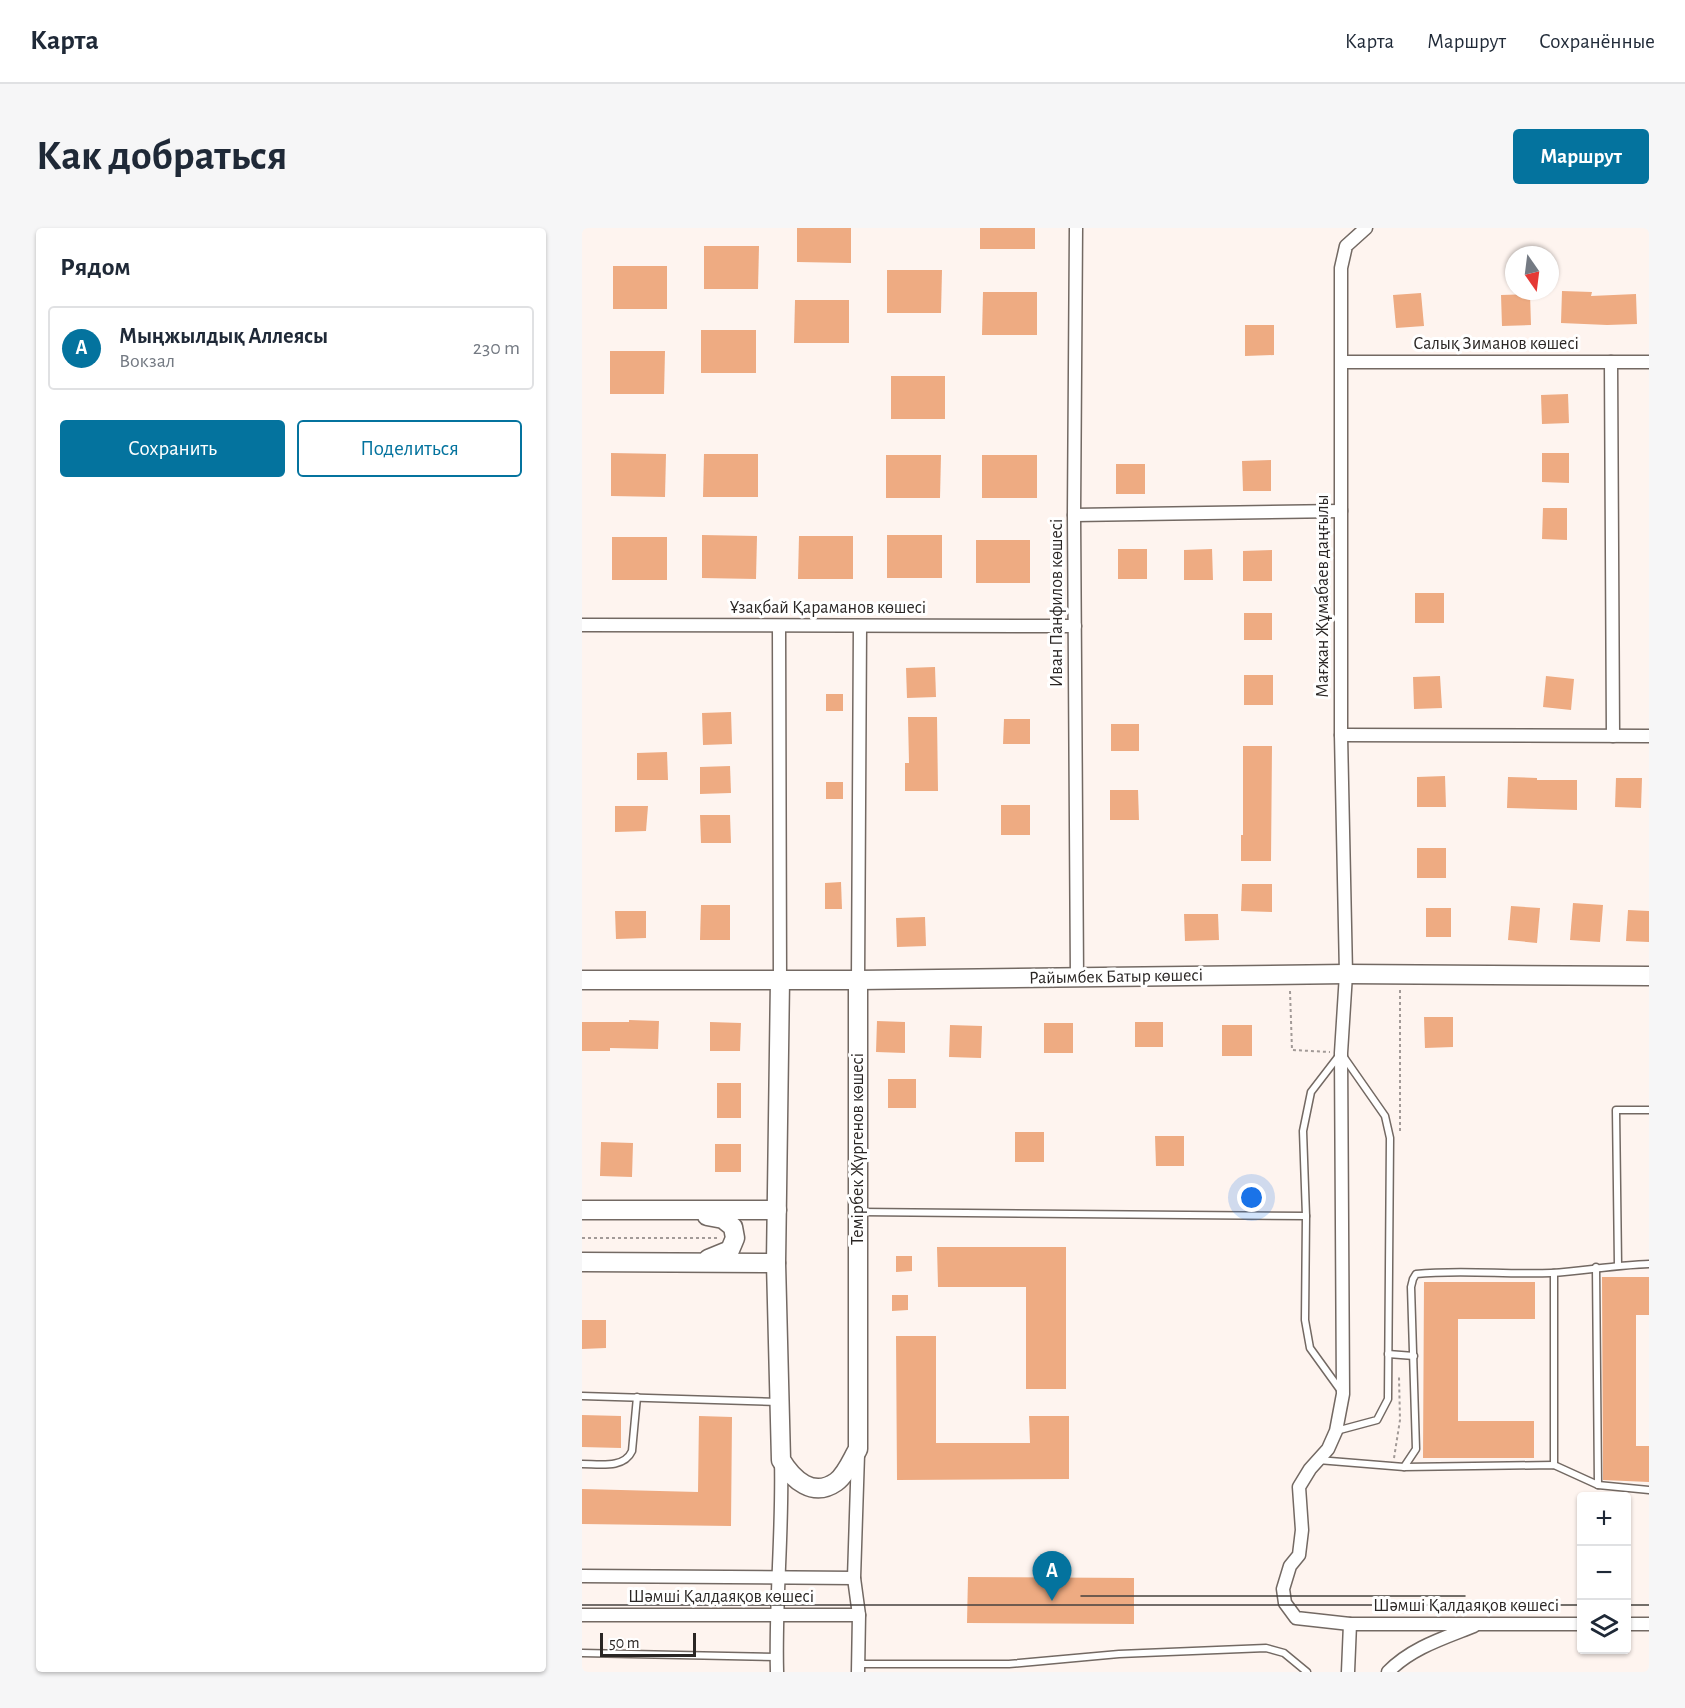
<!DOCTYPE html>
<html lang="ru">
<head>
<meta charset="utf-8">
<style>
  :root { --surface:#fff; --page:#f6f6f7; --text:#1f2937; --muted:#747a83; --line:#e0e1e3; --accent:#04739e }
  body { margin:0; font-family:"Alegreya Sans",sans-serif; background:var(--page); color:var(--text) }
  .controls { position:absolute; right:18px; bottom:18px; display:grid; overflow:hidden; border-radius:6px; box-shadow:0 2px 4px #0004 }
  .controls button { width:54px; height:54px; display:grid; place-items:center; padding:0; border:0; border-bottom:2px solid var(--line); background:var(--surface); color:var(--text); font:30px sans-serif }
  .compass { position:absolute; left:923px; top:18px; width:54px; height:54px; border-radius:50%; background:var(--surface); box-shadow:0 2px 4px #0004; rotate:166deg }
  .scale { position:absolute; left:18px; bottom:15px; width:96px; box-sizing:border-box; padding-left:6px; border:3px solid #2a2624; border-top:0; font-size:16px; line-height:21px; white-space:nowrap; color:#2a2624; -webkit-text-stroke:4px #fff; paint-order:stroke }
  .you { position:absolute; left:670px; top:970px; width:21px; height:21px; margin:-15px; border:4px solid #fff; border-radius:50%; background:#1a73e8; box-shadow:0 0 0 9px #1a73e833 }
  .badge { display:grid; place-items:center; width:39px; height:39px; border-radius:50%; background:var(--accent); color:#fff; font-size:20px; font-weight:700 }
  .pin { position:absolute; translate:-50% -50px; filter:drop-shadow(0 2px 3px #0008) }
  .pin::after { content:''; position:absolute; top:32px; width:21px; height:18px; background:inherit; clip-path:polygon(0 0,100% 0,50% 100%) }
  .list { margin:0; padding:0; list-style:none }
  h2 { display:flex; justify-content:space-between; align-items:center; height:78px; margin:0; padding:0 24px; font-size:26px }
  h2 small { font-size:20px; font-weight:400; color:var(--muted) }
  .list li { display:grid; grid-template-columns:39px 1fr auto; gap:18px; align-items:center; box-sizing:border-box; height:84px; margin:0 12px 12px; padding:0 12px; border:2px solid var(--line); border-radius:6px }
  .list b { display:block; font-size:22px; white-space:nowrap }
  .list p { margin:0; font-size:20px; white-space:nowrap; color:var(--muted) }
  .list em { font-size:20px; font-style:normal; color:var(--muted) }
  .actions { display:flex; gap:12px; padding:18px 24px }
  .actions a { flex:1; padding:14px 0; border:2px solid var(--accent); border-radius:6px; text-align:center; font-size:21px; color:var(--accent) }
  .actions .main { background:var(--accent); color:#fff }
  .icon { flex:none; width:33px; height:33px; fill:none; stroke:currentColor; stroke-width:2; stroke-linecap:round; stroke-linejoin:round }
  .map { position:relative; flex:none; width:1067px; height:1444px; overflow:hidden; border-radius:6px }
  header { display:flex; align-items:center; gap:36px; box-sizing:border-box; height:84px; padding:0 30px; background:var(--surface); border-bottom:2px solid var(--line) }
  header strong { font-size:28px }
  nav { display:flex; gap:33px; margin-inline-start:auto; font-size:21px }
  .intro { display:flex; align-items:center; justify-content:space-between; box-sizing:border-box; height:144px; padding:0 36px }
  h1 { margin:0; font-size:42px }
  .button { padding:15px 27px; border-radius:6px; background:var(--accent); color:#fff; font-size:21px; font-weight:700 }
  main { display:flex; gap:36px; padding:0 36px }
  aside { flex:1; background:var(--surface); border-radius:6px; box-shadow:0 2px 4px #0004 }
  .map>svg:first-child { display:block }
  .building { fill:#eeab82 }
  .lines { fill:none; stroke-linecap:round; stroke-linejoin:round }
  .lane-casing { stroke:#736963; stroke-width:9 }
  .street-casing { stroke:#736963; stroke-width:15 }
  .secondary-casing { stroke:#736963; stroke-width:21 }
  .path { stroke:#a29a97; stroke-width:2; stroke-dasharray:3 3; stroke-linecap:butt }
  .lane { stroke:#fff; stroke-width:6 }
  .street { stroke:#fff; stroke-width:12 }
  .secondary { stroke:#fff; stroke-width:18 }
  .tram { stroke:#45413e; stroke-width:1.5 }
  .labels { text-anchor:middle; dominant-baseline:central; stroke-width:6; stroke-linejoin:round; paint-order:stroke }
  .street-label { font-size:18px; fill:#2a2624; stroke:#fff }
</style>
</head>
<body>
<header>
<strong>Карта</strong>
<nav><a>Карта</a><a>Маршрут</a><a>Сохранённые</a></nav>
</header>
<div class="intro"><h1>Как добраться</h1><a class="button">Маршрут</a></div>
<main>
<aside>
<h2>Рядом<small></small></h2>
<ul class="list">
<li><span class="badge">A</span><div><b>Мыңжылдық Аллеясы</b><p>Вокзал</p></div><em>230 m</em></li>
</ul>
<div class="actions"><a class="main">Сохранить</a><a>Поделиться</a></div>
</aside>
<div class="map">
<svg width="1067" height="1444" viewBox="0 0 1067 1444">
  <rect width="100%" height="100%" fill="#fef4ef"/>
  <g class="building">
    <path d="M215 0H269V35L215 34Z"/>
    <rect x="398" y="0" width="55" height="21"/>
    <path d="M122 18H177L176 61H122Z"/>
    <rect x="31" y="38" width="54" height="43"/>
    <path d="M305 42H360L359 85H305Z"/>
    <path d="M980 63 1010 64 1009 68 1054 66 1055 96 1025 97 979 95Z"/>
    <path d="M401 64H455V107H400Z"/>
    <path d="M839 65 842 98 814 100 811 67Z"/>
    <path d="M948 66 949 97 920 98 919 67Z"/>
    <path d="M213 72H267V115H212Z"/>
    <path d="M663 97H692V127L663 128Z"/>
    <rect x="119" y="102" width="55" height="43"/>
    <path d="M28 123H83L82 166H28Z"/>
    <rect x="309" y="148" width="54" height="43"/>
    <path d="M986 166 987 195 960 196 959 167Z"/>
    <path d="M29 225 84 226 83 269 29 268Z"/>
    <path d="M960 225H987V255L960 254Z"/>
    <path d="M122 226H176V269H121Z"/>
    <path d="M304 227H359L358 270H304Z"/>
    <rect x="400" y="227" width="55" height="43"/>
    <path d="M689 232V263H661L660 233Z"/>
    <rect x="534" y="236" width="29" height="30"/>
    <path d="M961 280H985V312L960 311Z"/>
    <path d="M120 307 175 308 174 351 120 350Z"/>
    <rect x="305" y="307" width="55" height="43"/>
    <path d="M217 308H271V351H216Z"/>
    <rect x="30" y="309" width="55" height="43"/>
    <rect x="394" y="312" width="54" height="43"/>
    <rect x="536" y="321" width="29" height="30"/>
    <path d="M630 321 631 352H602V322Z"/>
    <path d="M690 322V353H661V323Z"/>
    <rect x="833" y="365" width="29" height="30"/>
    <rect x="662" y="385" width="28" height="27"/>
    <path d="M353 439 354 469 325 470 324 440Z"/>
    <rect x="662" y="447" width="29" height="30"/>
    <path d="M858 448 860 480 832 481 831 449Z"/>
    <path d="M964 448 992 451 989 482 961 479Z"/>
    <rect x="244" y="466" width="17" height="17"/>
    <path d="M149 484 150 516 121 517 120 485Z"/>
    <path d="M326 489H355L356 563H323V535H327Z"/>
    <path d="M422 491H448V516H421Z"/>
    <rect x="529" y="496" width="28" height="27"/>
    <path d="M661 518H690L689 633H659V607H661Z"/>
    <path d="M85 524 86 552H55V525Z"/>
    <path d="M148 538 149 565 118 566V539Z"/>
    <path d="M863 548 864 579H835V549Z"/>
    <path d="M926 549 955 550V552H995V582L925 580Z"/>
    <path d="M1034 550H1060L1059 580 1033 579Z"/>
    <rect x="244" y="554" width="17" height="17"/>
    <path d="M528 562H556L557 592H528Z"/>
    <rect x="419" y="577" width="29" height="30"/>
    <path d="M33 578H66L64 603 33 604Z"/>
    <path d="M118 587H148L149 615H119Z"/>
    <rect x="835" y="620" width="29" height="30"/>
    <path d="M259 654 260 681H243V655Z"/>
    <path d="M660 656H690V684L659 683Z"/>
    <path d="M991 675 1021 677 1018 714 988 712Z"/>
    <path d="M119 677H148V712H118Z"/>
    <path d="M929 678 958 680 955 715 926 712Z"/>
    <rect x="844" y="680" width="25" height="29"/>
    <path d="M1046 682 1067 683V714L1044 713Z"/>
    <path d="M33 683H64V710L34 711Z"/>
    <path d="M602 686H636L637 712 603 713Z"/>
    <path d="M343 689 344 718 315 719 314 690Z"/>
    <path d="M842 789H871V819L843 820Z"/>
    <path d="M47 792 77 793 76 821 28 820V823H0V794H47Z"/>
    <path d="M295 793 323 794V825L294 824Z"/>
    <path d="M128 794 159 795 158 823H128Z"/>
    <rect x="553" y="794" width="28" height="25"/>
    <rect x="462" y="795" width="29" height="30"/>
    <path d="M368 797 400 798 399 830 367 829Z"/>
    <rect x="640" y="797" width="30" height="31"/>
    <rect x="306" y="851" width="28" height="29"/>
    <rect x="135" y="855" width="24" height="35"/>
    <rect x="433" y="904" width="29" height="30"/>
    <path d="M573 908H602V938H574Z"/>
    <path d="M19 914 51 915 50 949 18 948Z"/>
    <rect x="133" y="916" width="26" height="28"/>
    <path d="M355 1019H484V1161H444V1059H356Z"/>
    <path d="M314 1028H330V1043L314 1044Z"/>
    <path d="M1020 1049H1067V1087H1054V1218H1067V1254L1021 1252Z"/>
    <path d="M842 1054H953V1091H876V1193H952V1230H841Z"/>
    <path d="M310 1067H326V1082L310 1083Z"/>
    <path d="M0 1092H24V1120L0 1121Z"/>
    <path d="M314 1108H354V1215H448L447 1188H487V1251L315 1252Z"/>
    <path d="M0 1187 39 1188V1220L0 1219Z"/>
    <path d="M117 1188 150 1189 149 1298 0 1296V1261L116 1264Z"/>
    <path d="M386 1349 552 1350V1396L385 1395Z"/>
  </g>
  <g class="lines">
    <g class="lane-casing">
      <g id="lane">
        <path d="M278 984 724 988"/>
        <path d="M1036 1037 1034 882H1067"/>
        <path d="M1014 1039 1016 1257"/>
        <path d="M972 1045V1237"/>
        <path d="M806 1126 832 1128"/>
        <path d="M0 1168 196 1174"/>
        <path d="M754 1203 795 1192 806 1171 808 910 803 888 759 825 729 864 721 903 724 988 723 1092 728 1120 759 1163"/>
        <path d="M736 1232 822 1239 972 1237 1016 1257 1067 1262"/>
        <path d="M0 1236C17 1236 42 1241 50 1223L55 1169"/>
        <path d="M822 1239 834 1221 829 1059 831 1051 834 1046C879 1041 924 1047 969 1045 1002 1043 1034 1037 1067 1036"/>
        <path d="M0 1425 195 1429"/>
        <path d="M276 1436H427L537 1426 684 1420 702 1425 725 1444"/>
      </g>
    </g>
    <g class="street-casing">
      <g id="street">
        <path d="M494 0 492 287 495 750"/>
        <path d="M784 0 764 18 759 40V507L764 746 759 825 761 1166 754 1203 746 1221 728 1241 717 1259 720 1302 717 1327 708 1338 701 1361 703 1375 714 1390 768 1396H999"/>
        <path d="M760 134H1067"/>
        <path d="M1029 134 1031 508"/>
        <path d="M492 287 759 283"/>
        <path d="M0 397 493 398"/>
        <path d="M197 399 198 752"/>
        <path d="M759 507 1067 508"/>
        <path d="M276 752 278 398"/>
        <path d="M0 1348 272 1350"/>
        <path d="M0 1387H277"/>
        <path d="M1044 1396H1067"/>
        <path d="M195 1444C193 1373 201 1303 199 1232"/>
        <path d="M276 1444 277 1387 272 1350 276 1226"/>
        <path d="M766 1444 768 1396"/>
        <path d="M806 1444C829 1420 862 1410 892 1398"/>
      </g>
    </g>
    <g class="secondary-casing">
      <g id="secondary">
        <path d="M0 752H276L764 746 1067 748"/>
        <path d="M198 752 194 1035 199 1232C211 1252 231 1270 254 1254 264 1247 270 1231 276 1221V752"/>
        <path d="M0 982H195"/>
        <path d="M125 988 141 991 151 999 153 1010 148 1022 126 1031"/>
        <path d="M0 1034 194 1035"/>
      </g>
    </g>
    <g class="path">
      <path d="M818 762V906"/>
      <path d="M708 763 710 822 748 824"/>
      <path d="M0 1010H135"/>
      <path d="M812 1230 818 1192 817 1149"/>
    </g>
    <use href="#lane" class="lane"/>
    <use href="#street" class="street"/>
    <use href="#secondary" class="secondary"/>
    <g class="tram">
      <path d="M499 1368H883"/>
      <path d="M0 1377H999"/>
      <path d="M1044 1377H1067"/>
    </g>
  </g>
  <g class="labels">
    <g class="street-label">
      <text x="914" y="116">Салық Зиманов көшесі</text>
      <text transform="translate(741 368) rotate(-90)">Мағжан Жұмабаев даңғылы</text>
      <text transform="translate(475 375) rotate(-90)">Иван Панфилов көшесі</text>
      <text x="246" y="380">Ұзақбай Қараманов көшесі</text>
      <text transform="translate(534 749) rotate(-1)">Райымбек Батыр көшесі</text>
      <text transform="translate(276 921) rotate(-90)">Темірбек Жүргенов көшесі</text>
      <text x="139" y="1369">Шәмші Қалдаяқов көшесі</text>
      <text x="884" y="1378">Шәмші Қалдаяқов көшесі</text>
    </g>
  </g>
</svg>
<div class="controls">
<button>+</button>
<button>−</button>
<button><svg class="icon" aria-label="layers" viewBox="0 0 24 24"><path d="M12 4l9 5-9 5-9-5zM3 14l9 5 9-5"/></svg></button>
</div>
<svg class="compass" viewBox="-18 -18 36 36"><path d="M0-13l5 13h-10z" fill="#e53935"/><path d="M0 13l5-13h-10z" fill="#747a83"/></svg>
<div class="scale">50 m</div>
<div class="you"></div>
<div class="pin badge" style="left:470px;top:1373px">A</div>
</div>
</main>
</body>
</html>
